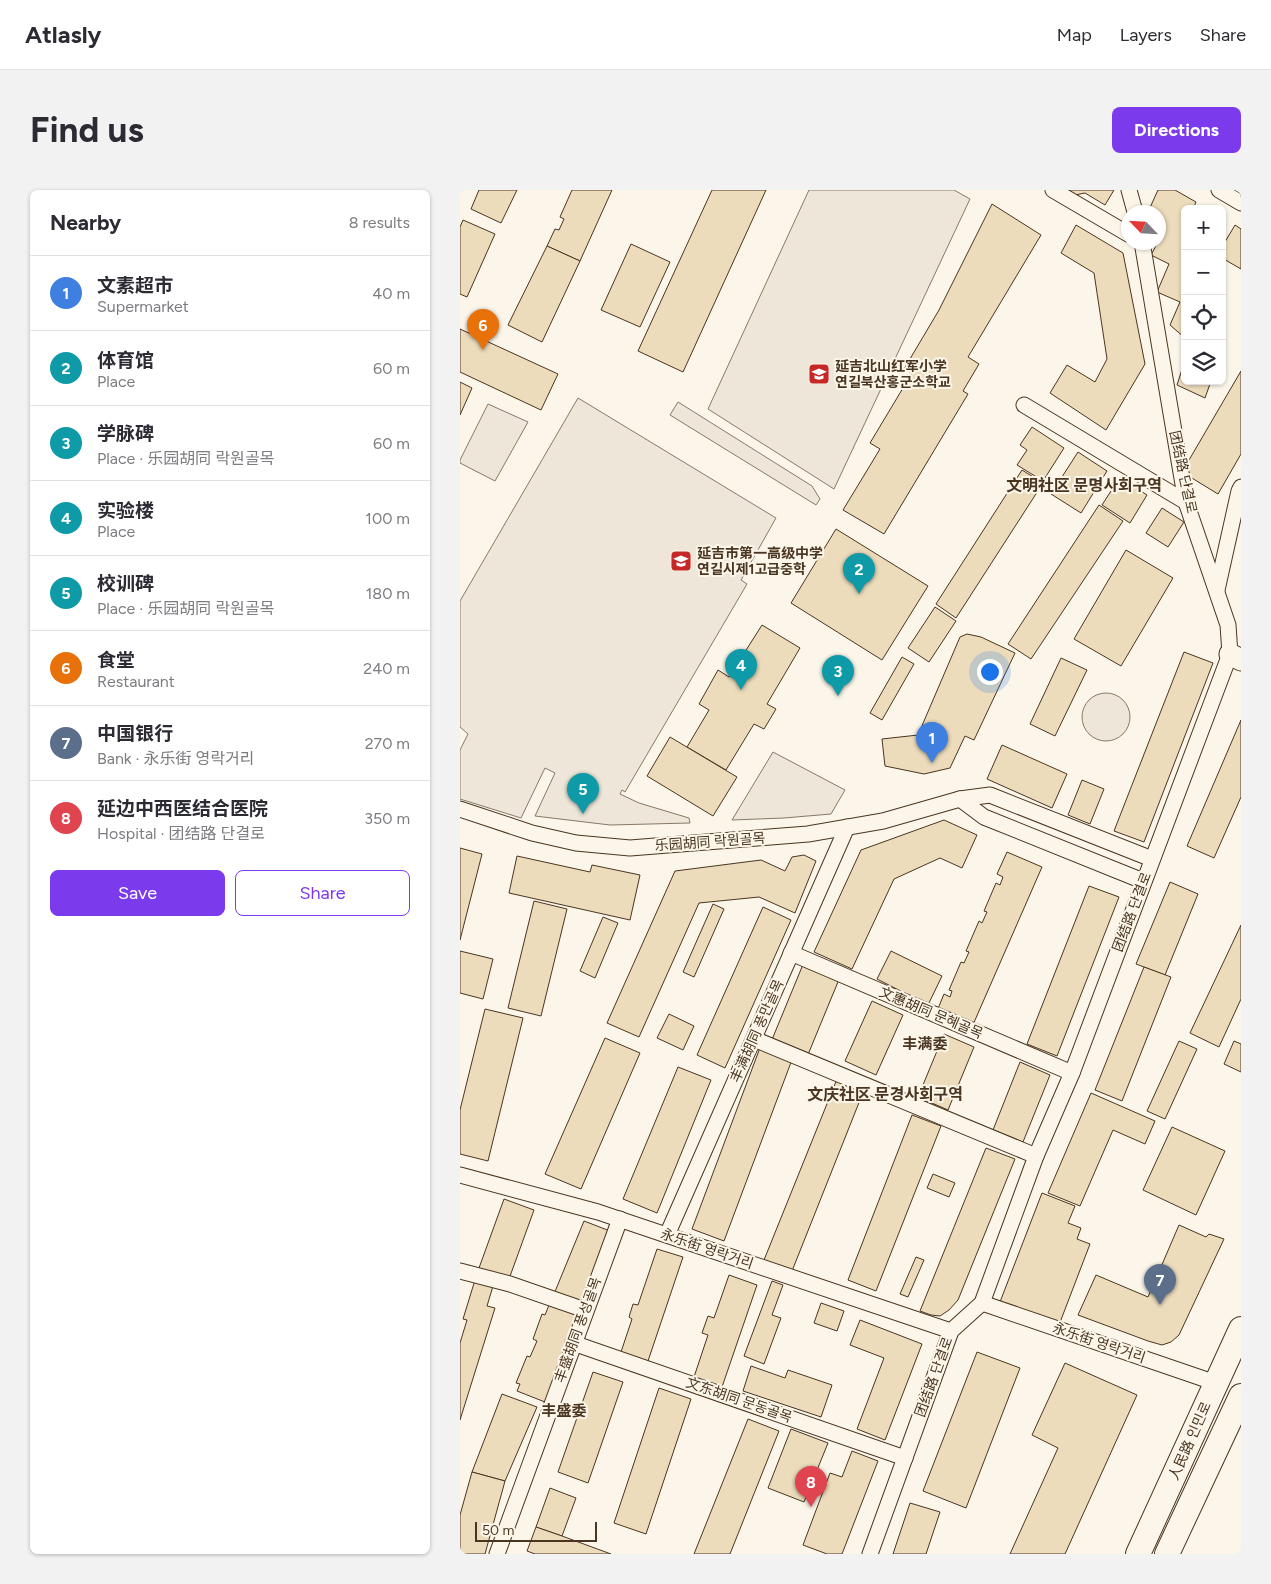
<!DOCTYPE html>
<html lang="en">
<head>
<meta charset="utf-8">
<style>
  :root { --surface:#fff; --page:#f2f2f3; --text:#2b2b33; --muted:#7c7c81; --line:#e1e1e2; --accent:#7c3aed }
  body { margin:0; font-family:Figtree,"Noto Sans SC","Noto Sans KR",sans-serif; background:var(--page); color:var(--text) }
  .controls { position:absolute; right:15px; top:15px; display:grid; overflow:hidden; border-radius:8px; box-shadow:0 1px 4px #0004 }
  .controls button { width:45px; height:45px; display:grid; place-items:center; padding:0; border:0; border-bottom:1px solid var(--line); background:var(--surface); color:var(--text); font:25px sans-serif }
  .compass { position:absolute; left:661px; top:15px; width:45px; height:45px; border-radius:50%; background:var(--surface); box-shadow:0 1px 4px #0004; rotate:295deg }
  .scale { position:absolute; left:15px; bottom:12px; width:122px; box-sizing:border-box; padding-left:5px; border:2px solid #4a3520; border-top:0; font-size:14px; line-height:18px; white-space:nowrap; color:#4a3520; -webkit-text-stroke:4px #fbf6e9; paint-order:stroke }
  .you { position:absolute; left:529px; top:481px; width:18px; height:18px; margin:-12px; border:4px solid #fff; border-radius:50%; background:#1a73e8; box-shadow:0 0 0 8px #1a73e833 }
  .badge { display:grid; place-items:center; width:32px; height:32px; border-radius:50%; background:var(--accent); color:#fff; font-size:16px; font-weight:700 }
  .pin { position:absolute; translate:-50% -41px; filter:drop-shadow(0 1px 2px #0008) }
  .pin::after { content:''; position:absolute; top:26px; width:18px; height:15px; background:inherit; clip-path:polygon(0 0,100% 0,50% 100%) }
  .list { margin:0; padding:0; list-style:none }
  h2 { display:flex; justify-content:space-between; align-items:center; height:65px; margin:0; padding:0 20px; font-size:21px }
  h2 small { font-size:16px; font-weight:400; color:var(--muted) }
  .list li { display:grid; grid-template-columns:32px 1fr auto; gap:15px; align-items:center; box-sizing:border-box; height:75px; padding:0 20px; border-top:1px solid var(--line) }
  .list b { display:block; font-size:19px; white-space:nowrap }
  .list p { margin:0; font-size:16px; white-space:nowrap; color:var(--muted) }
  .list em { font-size:16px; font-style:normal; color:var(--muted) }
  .actions { display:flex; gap:10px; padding:15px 20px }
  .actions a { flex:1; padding:11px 0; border:1px solid var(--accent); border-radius:8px; text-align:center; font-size:18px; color:var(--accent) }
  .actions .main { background:var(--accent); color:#fff }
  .icon { flex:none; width:28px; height:28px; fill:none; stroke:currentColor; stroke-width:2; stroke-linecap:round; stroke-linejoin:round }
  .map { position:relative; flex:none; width:781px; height:1364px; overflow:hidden; border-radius:8px }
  header { display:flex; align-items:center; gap:30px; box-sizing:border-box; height:70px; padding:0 25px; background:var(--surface); border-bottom:1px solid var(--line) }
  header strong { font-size:24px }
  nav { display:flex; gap:28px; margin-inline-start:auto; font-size:18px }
  .intro { display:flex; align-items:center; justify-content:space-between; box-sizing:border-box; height:120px; padding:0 30px }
  h1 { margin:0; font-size:35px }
  .button { padding:12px 22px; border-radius:8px; background:var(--accent); color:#fff; font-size:18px; font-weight:700 }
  main { display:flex; gap:30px; padding:0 30px }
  aside { flex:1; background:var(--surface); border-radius:8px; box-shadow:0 1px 4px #0004 }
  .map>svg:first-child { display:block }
  .green { fill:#ede6d9; stroke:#887966 }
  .building { fill:#ecdcbc; stroke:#4a3520 }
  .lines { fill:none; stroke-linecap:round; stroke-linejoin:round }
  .street-casing { stroke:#4a3520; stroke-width:17 }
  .secondary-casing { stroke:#4a3520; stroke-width:23 }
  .primary-casing { stroke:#4a3520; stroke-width:26 }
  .street { stroke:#fbf6e9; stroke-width:15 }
  .secondary { stroke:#fbf6e9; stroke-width:21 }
  .primary { stroke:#fbf6e9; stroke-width:24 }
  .labels { text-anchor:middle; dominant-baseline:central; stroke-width:4; stroke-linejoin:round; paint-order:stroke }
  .poi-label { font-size:14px; font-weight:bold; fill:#4a3520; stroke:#fbf6e9; text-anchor:start }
  .street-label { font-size:14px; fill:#4a3520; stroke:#fbf6e9 }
  .neighbourhood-label { font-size:15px; font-weight:bold; fill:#4a3520; stroke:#fbf6e9 }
  .quarter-label { font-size:16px; font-weight:bold; fill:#4a3520; stroke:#fbf6e9 }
</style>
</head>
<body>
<header>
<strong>Atlasly</strong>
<nav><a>Map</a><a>Layers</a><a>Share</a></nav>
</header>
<div class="intro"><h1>Find us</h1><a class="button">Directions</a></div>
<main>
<aside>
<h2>Nearby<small>8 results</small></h2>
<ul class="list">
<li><span class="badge" style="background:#3f7fe0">1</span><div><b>文素超市</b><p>Supermarket</p></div><em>40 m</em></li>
<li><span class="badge" style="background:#0f9aa8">2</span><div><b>体育馆</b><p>Place</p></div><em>60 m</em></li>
<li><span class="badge" style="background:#0f9aa8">3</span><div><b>学脉碑</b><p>Place · 乐园胡同 락원골목</p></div><em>60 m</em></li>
<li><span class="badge" style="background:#0f9aa8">4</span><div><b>实验楼</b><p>Place</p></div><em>100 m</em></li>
<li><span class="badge" style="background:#0f9aa8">5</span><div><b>校训碑</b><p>Place · 乐园胡同 락원골목</p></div><em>180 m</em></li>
<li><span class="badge" style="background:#e8710a">6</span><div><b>食堂</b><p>Restaurant</p></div><em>240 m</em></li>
<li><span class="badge" style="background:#5c6f8a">7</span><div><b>中国银行</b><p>Bank · 永乐街 영락거리</p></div><em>270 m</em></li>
<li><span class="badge" style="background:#e0444e">8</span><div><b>延边中西医结合医院</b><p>Hospital · 团结路 단결로</p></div><em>350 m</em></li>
</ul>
<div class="actions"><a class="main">Save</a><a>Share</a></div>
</aside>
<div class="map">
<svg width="781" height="1364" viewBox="0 0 781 1364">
  <rect width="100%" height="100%" fill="#fbf6e9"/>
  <g class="green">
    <path d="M349 0H494L510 9 374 299 248 219Z"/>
    <path d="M118 208 316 328 281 390 287 394 165 602 162 600 160 604 179 613 229 628 230 633 150 635 75 626 95 583 85 578 61 628 0 609V560L8 544 0 537V411Z"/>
    <path d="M218 212 352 296 360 309 356 315 210 225Z"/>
    <path d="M28 214 68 232 35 291 0 273V270Z"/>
    <circle cx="646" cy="527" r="24"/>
    <path d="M313 562 385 600 371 624 324 628 272 630Z"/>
  </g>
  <g class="building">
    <path d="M19 0H57L41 33 11 19Z"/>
    <path d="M112 0H152L120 71 87 56 95 39 99 40 104 29 100 27Z"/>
    <path d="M252 0H306L223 182 178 161Z"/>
    <path d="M607 0H654L645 15 625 3 615 5Z"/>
    <path d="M698 0H715L736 12 733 19H725V148L710 135 720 112 697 102 709 74 691 65 698 52 704 38 698 36V22H688Z"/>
    <path d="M532 14 581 45 508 167 519 174 503 201 508 204 424 344 383 320 420 259 410 253 452 183 444 179 479 120Z"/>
    <path d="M3 30 35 44 7 107 0 104V37Z"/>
    <path d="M616 35 663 63 685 174 646 240 590 203 607 175 635 192 647 169 634 83 601 63Z"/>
    <path d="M775 35 781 39V79L762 68V57Z"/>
    <path d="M171 54 210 72 180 137 141 120Z"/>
    <path d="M87 56 120 71 82 152 48 135Z"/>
    <path d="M0 139 98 184 81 220 0 182Z"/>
    <path d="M725 170V191H751L745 208 717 195Z"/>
    <path d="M781 181V264L758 304 722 282Z"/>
    <path d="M0 192 12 198 0 225Z"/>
    <path d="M572 237 604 258 583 291 557 275 567 260 560 255Z"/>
    <path d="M618 262 647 281 621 323 591 304Z"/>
    <path d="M562 280 583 293 496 428 476 414Z"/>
    <path d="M660 287 687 305 670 333 642 315Z"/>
    <path d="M639 315 663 331 571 469 548 454Z"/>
    <path d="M702 318 724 332 708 357 686 343Z"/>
    <path d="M376 339 468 396 422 470 331 413Z"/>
    <path d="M666 360 713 388 661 476 614 449Z"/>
    <path d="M475 417 496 431 469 472 448 458Z"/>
    <path d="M302 435 340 458 307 514 316 519 304 539 294 534 266 580 227 557 249 520 239 514 258 480 269 487Z"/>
    <path d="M507 444 521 447 555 463 514 550 505 546 490 578 464 584 425 576 422 549 458 545 500 447Z"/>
    <path d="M724 462 753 473 684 652 654 641Z"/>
    <path d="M442 467 454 474 422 530 410 523Z"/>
    <path d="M601 468 627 480 595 546 570 534Z"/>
    <path d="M781 530V607L754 668 727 656Z"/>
    <path d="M210 547 277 587 253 626 187 586Z"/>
    <path d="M542 555 607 584 592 618 527 589Z"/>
    <path d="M622 590 644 599 630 634 608 625Z"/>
    <path d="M484 630 517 645 502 678 480 668 434 689 392 779 354 762 401 660Z"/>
    <path d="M0 658 22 664 0 750Z"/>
    <path d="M547 662 582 677 512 837 477 821 484 804 490 807 492 801 489 800 501 772 504 773 509 762 506 761 519 731 522 733 527 722 524 721 536 693 540 695 543 687 537 684Z"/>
    <path d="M344 665 356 671 335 723 299 707 239 713 179 847 147 833 215 681 301 670 325 681 332 667Z"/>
    <path d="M57 666 130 682 132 675 180 685 170 730 49 703Z"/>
    <path d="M710 692 738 704 705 785 676 774Z"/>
    <path d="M629 696 659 707 597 866 567 854Z"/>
    <path d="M74 711 107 719 81 826 48 818Z"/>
    <path d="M253 714 264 719 234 787 223 782Z"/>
    <path d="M303 717 331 730 265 878 237 865Z"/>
    <path d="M143 727 158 733 135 788 120 781Z"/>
    <path d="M781 735V809L759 857 730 843Z"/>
    <path d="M0 761 33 769 23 809 0 803Z"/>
    <path d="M431 761 482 786 468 815 417 789Z"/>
    <path d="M344 772 380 787 347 867 311 852Z"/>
    <path d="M684 777 711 787 662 911 635 900Z"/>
    <path d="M412 811 443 825 416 885 385 871Z"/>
    <path d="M25 819 63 828 28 971 0 964V920Z"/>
    <path d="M209 824 234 836 223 860 197 848Z"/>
    <path d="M484 844 514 857 488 920 458 907Z"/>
    <path d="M145 848 180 863 121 999 85 984Z"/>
    <path d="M719 851 737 859 705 929 687 921Z"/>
    <path d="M774 851 781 854V882L764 874Z"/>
    <path d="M301 855 333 867 264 1051 232 1039Z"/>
    <path d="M560 872 590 885 563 952 533 940Z"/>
    <path d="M218 877 251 890 197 1023 163 1009Z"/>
    <path d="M377 889 404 900 332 1081 304 1070Z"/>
    <path d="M631 903 695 931 685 954 653 940 620 1016 588 1003Z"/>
    <path d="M452 925 481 936 416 1101 388 1090Z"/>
    <path d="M712 937 765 961 736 1025 683 1000Z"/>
    <path d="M526 958 555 969 498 1110 489 1120 480 1126 471 1125 460 1121Z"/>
    <path d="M473 984 495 993 489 1007 467 998Z"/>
    <path d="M582 1003 615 1016 608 1033 621 1038 617 1049 630 1054 599 1135 540 1112Z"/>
    <path d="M44 1009 74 1020 49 1089 19 1078Z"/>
    <path d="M124 1031 150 1041 120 1115 94 1104Z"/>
    <path d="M719 1035 746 1047 749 1044 764 1049 719 1145 711 1152 702 1155 688 1151 618 1125 636 1085 688 1107Z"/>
    <path d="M197 1059 223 1067 188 1171 161 1162 172 1129 169 1127 173 1114 178 1115Z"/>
    <path d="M456 1067 464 1070 448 1107 440 1104Z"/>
    <path d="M269 1085 297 1095 262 1197 234 1187 248 1145 242 1143 248 1126 254 1128Z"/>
    <path d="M15 1090 33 1096 27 1116 35 1118 0 1230V1153L7 1130 3 1129Z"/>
    <path d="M312 1091 323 1095 312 1125 321 1128 304 1174 284 1166Z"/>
    <path d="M91 1110 120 1121 85 1212 57 1201 60 1194 56 1193 67 1166 70 1167 77 1151 73 1149 82 1124 85 1125Z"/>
    <path d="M361 1113 384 1121 377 1141 354 1133Z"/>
    <path d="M400 1130 462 1154 425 1250 397 1239 424 1168 390 1155Z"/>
    <path d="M517 1162 560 1178 506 1318 463 1301Z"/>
    <path d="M605 1173 677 1205 605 1364H550L598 1258 572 1245Z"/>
    <path d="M291 1176 325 1188 328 1180 372 1195 361 1227 283 1201Z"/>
    <path d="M133 1182 163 1192 128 1293 98 1282Z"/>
    <path d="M199 1198 231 1209 186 1344 154 1333Z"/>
    <path d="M42 1204 77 1217 45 1291 12 1282Z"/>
    <path d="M288 1229 319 1241 270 1364H234Z"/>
    <path d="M331 1239 368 1253 344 1312 308 1298Z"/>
    <path d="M392 1261 418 1271 382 1364H367L343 1355 370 1283 382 1287Z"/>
    <path d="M12 1282 45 1291 25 1364H0V1325Z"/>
    <path d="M90 1298 116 1308 102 1346 76 1337Z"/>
    <path d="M450 1313 480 1322 466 1364H433Z"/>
    <path d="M76 1337 102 1346 151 1364H75L67 1361Z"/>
  </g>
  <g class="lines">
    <g class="street-casing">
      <g id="street">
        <path d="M593 0 668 44"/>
        <path d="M669 0 675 22"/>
        <path d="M759 0 781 13"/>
        <path d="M564 215 726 312"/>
        <path d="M757 400 779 301 781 297"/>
        <path d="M500 609 524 627 683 691"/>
        <path d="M0 619 72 643 116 653 170 658 348 644 423 631 500 609 530 605 692 669"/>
        <path d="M331 763 612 883"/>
        <path d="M294 849 576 966"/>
        <path d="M0 985 138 1022 491 1141"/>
        <path d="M207 1045 387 637"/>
        <path d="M0 1081 50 1094 125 1120"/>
        <path d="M522 1113 756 1193"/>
        <path d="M113 1153 445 1268"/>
        <path d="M37 1364 160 1029"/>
        <path d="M410 1364 491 1141 522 1113 576 966 612 883 770 464 768 435 726 312 682 52"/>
      </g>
    </g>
    <g class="secondary-casing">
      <path id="secondary" d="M770 464 781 470"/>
    </g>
    <g class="primary-casing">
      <g id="primary">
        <path d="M678 1364 781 1139"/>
        <path d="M707 1364 781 1206"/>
      </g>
    </g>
    <use href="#street" class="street"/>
    <use href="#secondary" class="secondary"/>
    <use href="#primary" class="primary"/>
  </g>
  <defs>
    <g id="school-square" transform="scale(1.125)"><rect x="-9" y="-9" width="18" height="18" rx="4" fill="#c62828" stroke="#fbf6e9"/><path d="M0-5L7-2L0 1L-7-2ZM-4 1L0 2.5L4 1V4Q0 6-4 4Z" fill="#fff"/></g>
  </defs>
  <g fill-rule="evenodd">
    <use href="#school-square" x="359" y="184"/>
    <use href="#school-square" x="221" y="371"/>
  </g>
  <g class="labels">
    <g class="poi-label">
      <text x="375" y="176">延吉北山红军小学<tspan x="375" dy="16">연길북산홍군소학교</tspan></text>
      <text x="237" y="363">延吉市第一高级中学<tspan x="237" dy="16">연길시제1고급중학</tspan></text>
    </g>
    <g class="street-label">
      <text transform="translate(723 282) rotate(78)">团结路 단결로</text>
      <text transform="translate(250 652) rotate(-4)">乐园胡同 락원골목</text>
      <text transform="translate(672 722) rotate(-69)">团结路 단결로</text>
      <text transform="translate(471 823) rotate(23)">文惠胡同 문혜골목</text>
      <text transform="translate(297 841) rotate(-66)">丰满胡同 풍만골목</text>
      <text transform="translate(247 1059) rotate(19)">永乐街 영락거리</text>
      <text transform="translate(118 1140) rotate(-70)">丰盛胡同 풍성골목</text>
      <text transform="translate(639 1153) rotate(19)">永乐街 영락거리</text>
      <text transform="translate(474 1187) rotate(-70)">团结路 단결로</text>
      <text transform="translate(279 1210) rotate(19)">文东胡同 문동골목</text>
      <text transform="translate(730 1251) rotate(-66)">人民路 인민로</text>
    </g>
    <g class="neighbourhood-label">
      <text x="465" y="854">丰满委</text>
      <text x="104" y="1221">丰盛委</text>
    </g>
    <g class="quarter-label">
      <text x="624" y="295">文明社区 문명사회구역</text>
      <text x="425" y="904">文庆社区 문경사회구역</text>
    </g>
  </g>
</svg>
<div class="controls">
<button>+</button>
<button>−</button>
<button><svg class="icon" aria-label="locate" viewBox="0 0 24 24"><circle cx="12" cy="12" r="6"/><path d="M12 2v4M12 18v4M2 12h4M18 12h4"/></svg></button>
<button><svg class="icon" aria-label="layers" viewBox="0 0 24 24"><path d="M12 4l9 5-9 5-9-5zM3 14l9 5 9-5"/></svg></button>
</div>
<svg class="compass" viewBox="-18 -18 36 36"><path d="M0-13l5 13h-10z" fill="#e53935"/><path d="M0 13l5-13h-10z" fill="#7c7c81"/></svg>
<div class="scale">50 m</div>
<div class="you"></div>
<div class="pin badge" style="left:472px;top:573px;background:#3f7fe0">1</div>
<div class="pin badge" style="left:399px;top:404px;background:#0f9aa8">2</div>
<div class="pin badge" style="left:378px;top:506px;background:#0f9aa8">3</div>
<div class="pin badge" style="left:281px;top:500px;background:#0f9aa8">4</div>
<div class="pin badge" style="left:123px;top:624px;background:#0f9aa8">5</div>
<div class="pin badge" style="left:23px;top:160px;background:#e8710a">6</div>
<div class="pin badge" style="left:700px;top:1115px;background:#5c6f8a">7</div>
<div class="pin badge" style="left:351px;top:1317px;background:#e0444e">8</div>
</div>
</main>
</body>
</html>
